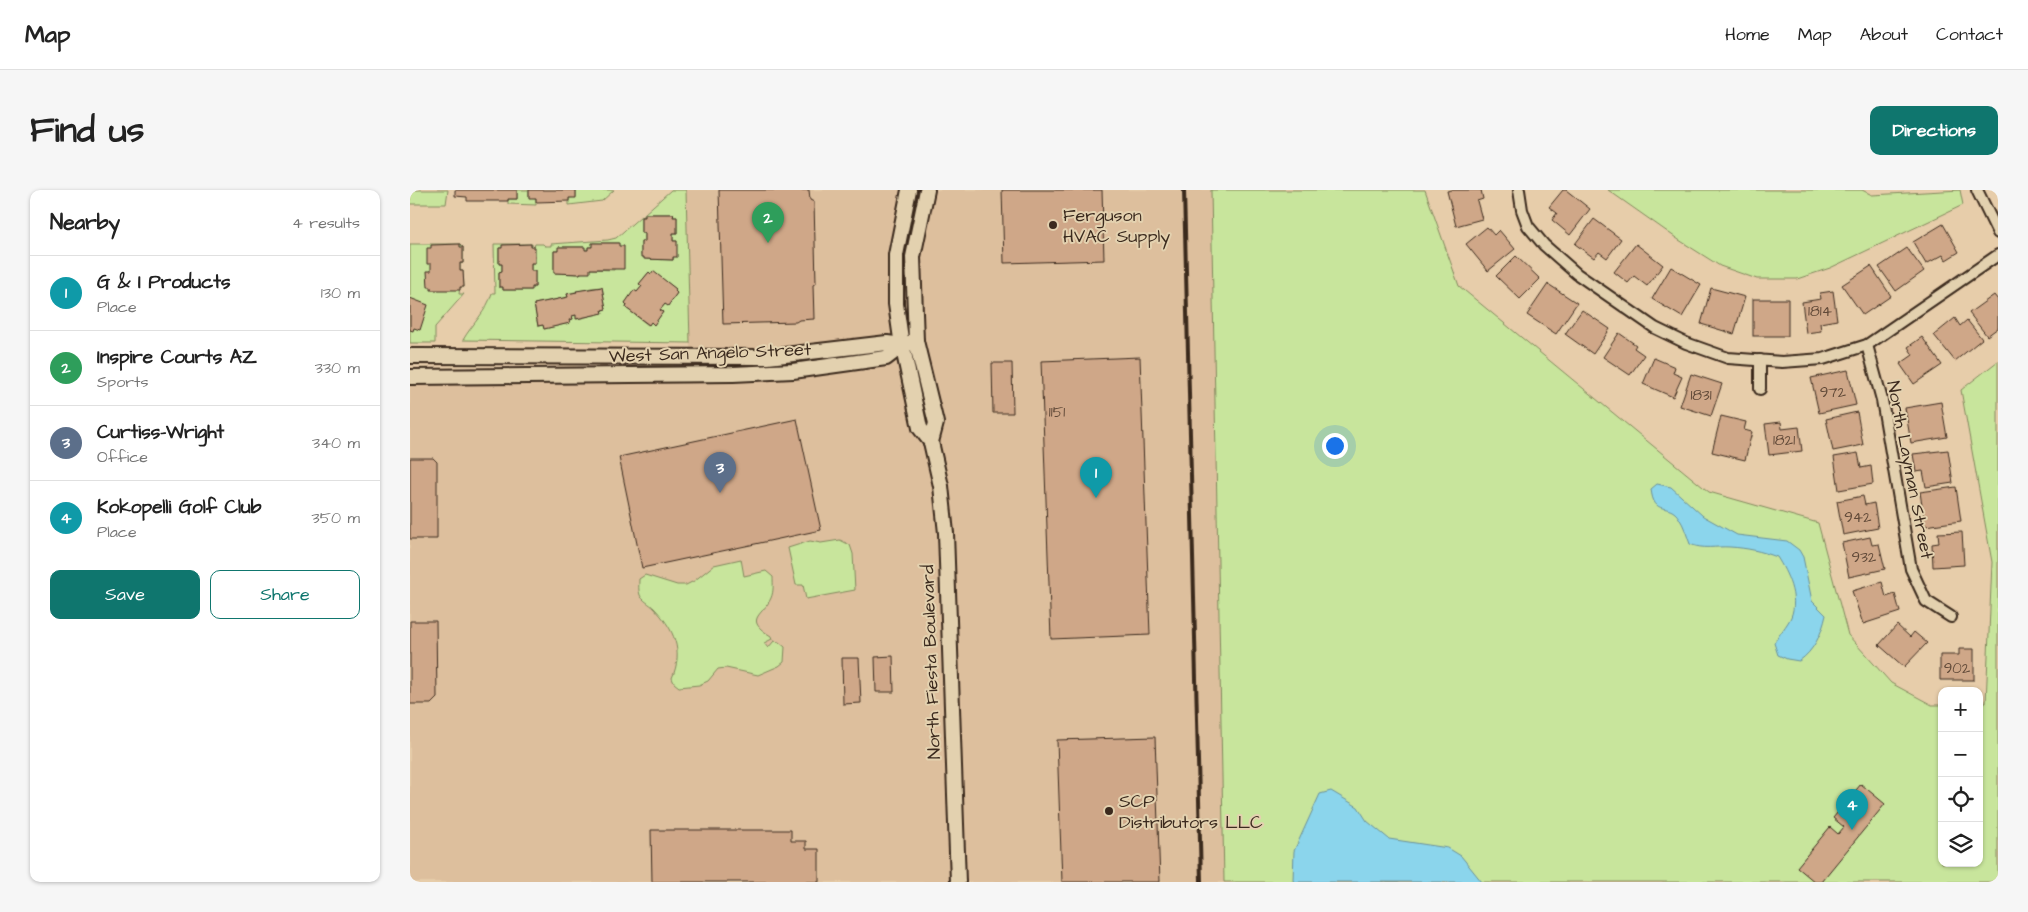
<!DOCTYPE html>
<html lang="en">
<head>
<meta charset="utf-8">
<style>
  :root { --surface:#fff; --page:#f6f6f6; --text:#222; --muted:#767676; --line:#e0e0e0; --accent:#0f766e }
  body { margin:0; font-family:"Architects Daughter",sans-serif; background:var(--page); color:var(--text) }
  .controls { position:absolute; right:15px; bottom:15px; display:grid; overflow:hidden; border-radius:10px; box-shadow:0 1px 4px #0004 }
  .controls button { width:45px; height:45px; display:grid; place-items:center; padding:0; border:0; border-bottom:1px solid var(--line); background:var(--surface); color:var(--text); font:25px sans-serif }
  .you { position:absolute; left:924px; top:255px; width:18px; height:18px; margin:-12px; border:4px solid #fff; border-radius:50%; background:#1a73e8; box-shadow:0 0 0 8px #1a73e833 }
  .badge { display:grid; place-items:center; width:32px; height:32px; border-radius:50%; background:var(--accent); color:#fff; font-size:16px; font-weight:700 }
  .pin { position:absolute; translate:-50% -41px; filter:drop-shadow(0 1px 2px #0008) }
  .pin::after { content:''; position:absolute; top:26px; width:18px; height:15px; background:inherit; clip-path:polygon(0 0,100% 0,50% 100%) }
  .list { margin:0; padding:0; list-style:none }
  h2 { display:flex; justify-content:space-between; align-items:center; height:65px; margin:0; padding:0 20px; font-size:21px }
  h2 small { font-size:16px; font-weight:400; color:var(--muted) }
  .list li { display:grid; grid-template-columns:32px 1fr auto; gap:15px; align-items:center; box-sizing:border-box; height:75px; padding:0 20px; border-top:1px solid var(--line) }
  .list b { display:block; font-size:19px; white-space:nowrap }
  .list p { margin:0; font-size:16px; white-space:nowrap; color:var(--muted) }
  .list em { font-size:16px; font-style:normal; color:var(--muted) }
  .actions { display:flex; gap:10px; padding:15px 20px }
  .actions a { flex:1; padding:11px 0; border:1px solid var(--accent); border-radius:10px; text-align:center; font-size:18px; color:var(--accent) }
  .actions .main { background:var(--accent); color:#fff }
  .icon { flex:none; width:28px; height:28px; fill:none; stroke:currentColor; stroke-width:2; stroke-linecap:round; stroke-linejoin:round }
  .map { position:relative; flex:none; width:1588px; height:692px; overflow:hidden; border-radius:10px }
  header { display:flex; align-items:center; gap:30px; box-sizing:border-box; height:70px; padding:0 25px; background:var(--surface); border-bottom:1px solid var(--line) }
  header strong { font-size:24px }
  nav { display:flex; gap:28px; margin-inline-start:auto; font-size:18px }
  .intro { display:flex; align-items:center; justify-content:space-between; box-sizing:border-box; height:120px; padding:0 30px }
  h1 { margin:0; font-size:35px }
  .button { padding:12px 22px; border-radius:10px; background:var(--accent); color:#fff; font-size:18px; font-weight:700 }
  main { display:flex; gap:30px; padding:0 30px }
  aside { flex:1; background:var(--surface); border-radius:10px; box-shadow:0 1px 4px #0004 }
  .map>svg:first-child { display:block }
  .built { fill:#ddbf9d }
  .green { fill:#c8e59c; stroke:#82885d; fill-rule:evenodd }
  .water { fill:#8bd5ec; stroke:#6b919a }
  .building { fill:#cfa788; stroke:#3b2a1e }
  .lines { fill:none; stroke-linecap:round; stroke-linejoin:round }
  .street-casing { stroke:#3b2a1e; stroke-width:14 }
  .secondary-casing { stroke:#3b2a1e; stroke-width:18 }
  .street { stroke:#e3d1af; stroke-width:10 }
  .secondary { stroke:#e3d1af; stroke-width:14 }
  .rail { stroke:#3b2a1e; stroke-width:4 }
  .poi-dot { fill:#3b2a1e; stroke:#e3d1af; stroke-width:2 }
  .labels { text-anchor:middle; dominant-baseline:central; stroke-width:4; stroke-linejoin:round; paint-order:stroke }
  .number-label { font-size:15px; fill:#604938 }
  .poi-label { font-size:18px; fill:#3b2a1e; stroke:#e3d1af; text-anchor:start }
  .street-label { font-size:18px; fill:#3b2a1e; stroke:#e3d1af }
</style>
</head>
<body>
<header>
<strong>Map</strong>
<nav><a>Home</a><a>Map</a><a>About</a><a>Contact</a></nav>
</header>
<div class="intro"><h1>Find us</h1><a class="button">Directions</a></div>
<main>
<aside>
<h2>Nearby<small>4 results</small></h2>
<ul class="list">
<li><span class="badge" style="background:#0f9aa8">1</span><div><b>G &amp; I Products</b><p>Place</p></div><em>130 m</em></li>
<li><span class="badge" style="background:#2e9e5b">2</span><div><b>Inspire Courts AZ</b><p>Sports</p></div><em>330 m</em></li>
<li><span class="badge" style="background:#5c6f8a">3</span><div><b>Curtiss-Wright</b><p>Office</p></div><em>340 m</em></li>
<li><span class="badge" style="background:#0f9aa8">4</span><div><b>Kokopelli Golf Club</b><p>Place</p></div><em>350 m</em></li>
</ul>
<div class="actions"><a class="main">Save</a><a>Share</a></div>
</aside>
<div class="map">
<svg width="1588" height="692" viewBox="0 0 1588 692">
  <rect width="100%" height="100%" fill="#e7cdaa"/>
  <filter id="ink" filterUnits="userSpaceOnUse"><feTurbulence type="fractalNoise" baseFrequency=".02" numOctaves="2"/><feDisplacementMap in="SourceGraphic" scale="10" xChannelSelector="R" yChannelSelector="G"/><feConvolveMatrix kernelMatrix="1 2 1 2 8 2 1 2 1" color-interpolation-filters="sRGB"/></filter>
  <g filter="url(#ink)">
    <path class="built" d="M276 0H801L814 692H0V193H281Z"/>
    <g class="green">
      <path d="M0 0H38L36 14H0Z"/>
      <path d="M107 0H119V7L126 8V15L98 14V9H107Z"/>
      <path d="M166 0H204L192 11 159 15V8L166 7Z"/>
      <path d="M261 0H276L280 153 53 150C62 134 77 121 82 103H85L84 54H122V56L124 57 125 54H133L135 56H141V54L198 50 206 48 231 26 234 27V24ZM235 24H263V27H267V43H263V51H267L263 70 235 69 234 67 231 66V51H235V43H231V27H235ZM183 53H208L204 80 180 79 169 84 144 83V61H148L149 57H174L175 60H178V57H182ZM93 55H121L125 73H121V81H125V97H122L121 100H93V97H89V82L92 81V74H89V58H92ZM239 82 241 84 243 82 266 99 265 101 267 103 258 115 255 114 250 120 253 122 244 134 241 132 238 135 216 118 217 115 215 113 224 101 227 102 232 96 229 94ZM192 97 196 119 192 120V123L167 129 166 125 162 126 163 129 159 130V133L134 139 133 135 128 136 124 114 158 107 157 104 181 98Z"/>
      <path d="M801 0H1015L1049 96 1299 302 1408 333 1438 445 1481 493 1522 515H1532V673H1569V513H1576L1582 372 1551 200 1588 171V692H814Z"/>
      <path d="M1198 0H1452L1462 5 1550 0 1553 15 1420 78 1387 89H1347L1310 76 1269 50Z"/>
      <path d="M0 54H50L53 57V73L50 74V81H53L54 97H50L49 104H54L25 137V153H0Z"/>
      <path d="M430 350 440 355 443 364 445 400 396 409 393 395H386L378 358 400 351 411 353Z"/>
      <path d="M331 369 334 386 356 381 363 387C363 394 364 401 361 408 354 425 332 429 361 446L362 449 354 453 358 458 364 451 369 452 375 457 374 472 369 476 348 485 316 478 308 479 298 491 289 495 269 497 264 493 262 488C274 461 264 439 244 418 240 414 232 410 230 405 228 400 229 395 229 389L235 385 267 395H276L284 391 304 375Z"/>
    </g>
    <g class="water">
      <path d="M1247 294 1261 297 1293 326 1327 345 1377 351 1389 360 1393 367 1402 411 1416 425C1412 443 1404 461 1389 471L1377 469 1368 465 1364 453C1368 446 1378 434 1381 427 1389 407 1377 383 1367 367 1351 361 1337 358 1320 357 1306 356 1293 360 1280 354 1277 346 1274 335 1269 328 1259 311 1244 328 1241 299Z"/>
      <path d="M921 601 948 617 957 631 979 649 1038 658 1051 666 1072 692H884L883 690 884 661 910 604Z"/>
    </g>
    <g class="building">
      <path d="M45 0H107V9H98V11H57V7L45 6Z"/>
      <path d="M119 0H166V8H159V11L126 12V8H119Z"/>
      <path d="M309 0H399L400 10 404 12 406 93 403 95 404 129 389 130 386 132 313 134Z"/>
      <path d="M592 0H692L694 70 594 73Z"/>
      <path d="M1042 0H1071L1073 9 1067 11 1072 29 1046 36 1037 1Z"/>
      <path d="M1153 0H1156L1180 19 1160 45 1142 30 1147 23 1139 17Z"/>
      <path d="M235 24H264L263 27H267V43H263V51H267V67H263V70L234 69V67H231V51H235V43H231V27H235Z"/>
      <path d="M1184 29 1211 49 1197 68 1189 62 1184 68 1165 54Z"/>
      <path d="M1533 34 1549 62 1536 70 1533 65 1516 74 1503 52Z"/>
      <path d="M1077 37 1084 45 1089 40 1105 59 1078 81 1056 54Z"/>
      <path d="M182 53H209V56H214V79H180V83H170V84L144 83V61H148V57H175V60H178V57H182Z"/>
      <path d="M50 54V57H53V73H50V81H53L54 97H50V100H21V97H18L17 81H21V74H17V58H21V55Z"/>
      <path d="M121 54V57H125V73H121V81H125V97H122V100H93V97H89V82L92 81V74H89V58H92V55Z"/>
      <path d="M1226 54 1253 75 1237 96 1224 86 1218 93 1204 82Z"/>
      <path d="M1497 58 1514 81 1486 101 1469 77Z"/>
      <path d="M1106 66 1130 89 1110 109 1086 86Z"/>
      <path d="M1461 76 1481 106 1453 125 1432 95Z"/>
      <path d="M1261 77 1291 95 1272 127 1242 109Z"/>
      <path d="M243 81 266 99 265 101 267 103 258 116 255 114 250 120 253 122 244 135 241 132 239 135 216 118 217 115 215 113 224 100 227 102 232 96 229 94 239 82 241 84Z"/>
      <path d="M1138 94 1167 113 1146 144 1117 125Z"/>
      <path d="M192 97 196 119 192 120 193 123 166 129V125L162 126 163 129 159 130 160 133 134 139 133 135 128 136 124 114 158 107 157 104 167 102 166 101Z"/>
      <path d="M1301 98 1335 107 1324 144 1291 134Z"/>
      <path d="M1423 101 1427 130 1410 133 1411 141 1396 143 1392 112 1411 109 1410 103Z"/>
      <path d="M1584 105 1588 110V138L1577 146 1559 123Z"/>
      <path d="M0 108 18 115 10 140 4 138 3 141 0 140Z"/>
      <rect x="1343" y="109" width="35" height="37"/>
      <path d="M1172 120 1200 139 1183 164 1155 144Z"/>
      <path d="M1545 128 1550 136 1557 130 1572 149 1545 171 1524 145Z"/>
      <path d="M1209 143 1226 155 1224 158 1234 165 1220 185 1193 167Z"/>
      <path d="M1512 147 1532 175 1504 194 1490 174 1503 165 1498 157Z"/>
      <path d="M730 167 740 445 641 449 631 171Z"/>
      <path d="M1244 168 1265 177 1263 183 1272 187 1263 207 1233 194Z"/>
      <path d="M582 173H602L603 223H583Z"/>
      <path d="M1438 180 1446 215 1409 223 1401 188Z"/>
      <path d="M1281 184 1312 194 1301 226 1270 216Z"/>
      <path d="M1531 212 1537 247 1501 253 1495 218Z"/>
      <path d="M1447 222 1453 255 1423 261 1416 229Z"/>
      <path d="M1311 226 1336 232 1334 240 1342 242 1335 270 1302 262Z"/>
      <path d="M387 229 411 340 232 378 209 267Z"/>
      <path d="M1371 232 1372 239 1389 237 1392 261 1359 265 1355 234Z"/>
      <path d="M1538 260 1543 293 1516 297 1513 281 1506 282 1503 264Z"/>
      <path d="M1448 263 1451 278 1461 276 1463 294 1429 300 1424 267Z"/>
      <path d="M0 268H23L27 272V349H0Z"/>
      <path d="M1546 297 1551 331 1515 336 1510 302Z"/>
      <path d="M1453 306 1455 315 1464 313 1468 338 1433 345 1427 311Z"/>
      <path d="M1552 342 1554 375 1523 377 1522 354 1529 353 1528 343Z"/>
      <path d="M1460 347 1462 355 1469 354 1475 379 1439 387 1432 353Z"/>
      <path d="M1472 392 1476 407 1485 404 1490 422 1453 434 1442 401Z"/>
      <path d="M0 431H26L27 508 21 514H0Z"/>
      <path d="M1487 435 1500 447 1504 442 1517 453 1494 477 1469 455Z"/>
      <path d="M1549 459H1564V490H1530V465H1549Z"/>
      <path d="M483 466 484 502H466L465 467Z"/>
      <path d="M432 468H449L451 513 433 514Z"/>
      <path d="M745 547 750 692H652L647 550Z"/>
      <path d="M1451 594 1475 614 1411 692H1405L1387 677 1420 637 1428 644 1434 637 1423 628Z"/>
      <path d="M241 640H381V651H396V659H409V692H242Z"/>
    </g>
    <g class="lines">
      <g class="street-casing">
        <g id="street">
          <path d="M1109 0 1112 20 1118 36 1134 55 1167 84 1245 138 1276 153 1318 168 1372 172 1413 169 1457 155 1588 65"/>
          <path d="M1567 0 1588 43"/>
          <path d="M1457 155 1472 210 1501 379 1516 411 1541 427"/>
          <path d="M1350 199V170"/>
        </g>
      </g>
      <g class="secondary-casing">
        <g id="secondary">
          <path d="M499 0 486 65V114L491 149 510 238 521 252 531 296 536 343 548 692"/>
          <path d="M517 0 503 67 506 151 526 233 521 252"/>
          <path d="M0 166 358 167 477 153 493 155"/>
          <path d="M0 187 323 184 383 181 476 168 493 155 506 151"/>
        </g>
      </g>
      <use href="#street" class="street"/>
      <use href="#secondary" class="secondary"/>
      <path class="rail" d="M774 0 791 692"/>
    </g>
  </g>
  <g class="poi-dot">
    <circle cx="643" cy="35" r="5"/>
    <circle cx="699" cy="621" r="5"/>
  </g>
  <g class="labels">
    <g class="number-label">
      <text x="1410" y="121">1814</text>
      <text x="1423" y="202">972</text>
      <text x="1291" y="205">1831</text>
      <text x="647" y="222">1151</text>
      <text x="1374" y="250">1821</text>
      <text x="1448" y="327">942</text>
      <text x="1454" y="367">932</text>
      <text x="1547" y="478">902</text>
    </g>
    <g class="poi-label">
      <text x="653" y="25">Ferguson<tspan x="653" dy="21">HVAC Supply</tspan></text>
      <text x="709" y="611">SCP<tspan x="709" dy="21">Distributors LLC</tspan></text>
    </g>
    <g class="street-label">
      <text transform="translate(300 163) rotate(-2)">West San Angelo Street</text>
      <text transform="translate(1500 280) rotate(79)">North Layman Street</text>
      <text transform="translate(521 472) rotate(-92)">North Fiesta Boulevard</text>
    </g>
  </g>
</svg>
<div class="controls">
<button>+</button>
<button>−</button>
<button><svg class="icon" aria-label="locate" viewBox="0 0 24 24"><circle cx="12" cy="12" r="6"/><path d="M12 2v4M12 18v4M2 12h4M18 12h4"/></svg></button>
<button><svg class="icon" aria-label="layers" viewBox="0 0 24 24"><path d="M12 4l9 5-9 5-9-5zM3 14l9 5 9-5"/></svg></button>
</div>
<div class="you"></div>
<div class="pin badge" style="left:686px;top:308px;background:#0f9aa8">1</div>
<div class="pin badge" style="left:358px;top:53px;background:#2e9e5b">2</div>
<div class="pin badge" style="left:310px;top:303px;background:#5c6f8a">3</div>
<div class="pin badge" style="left:1442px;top:640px;background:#0f9aa8">4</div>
</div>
</main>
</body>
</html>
